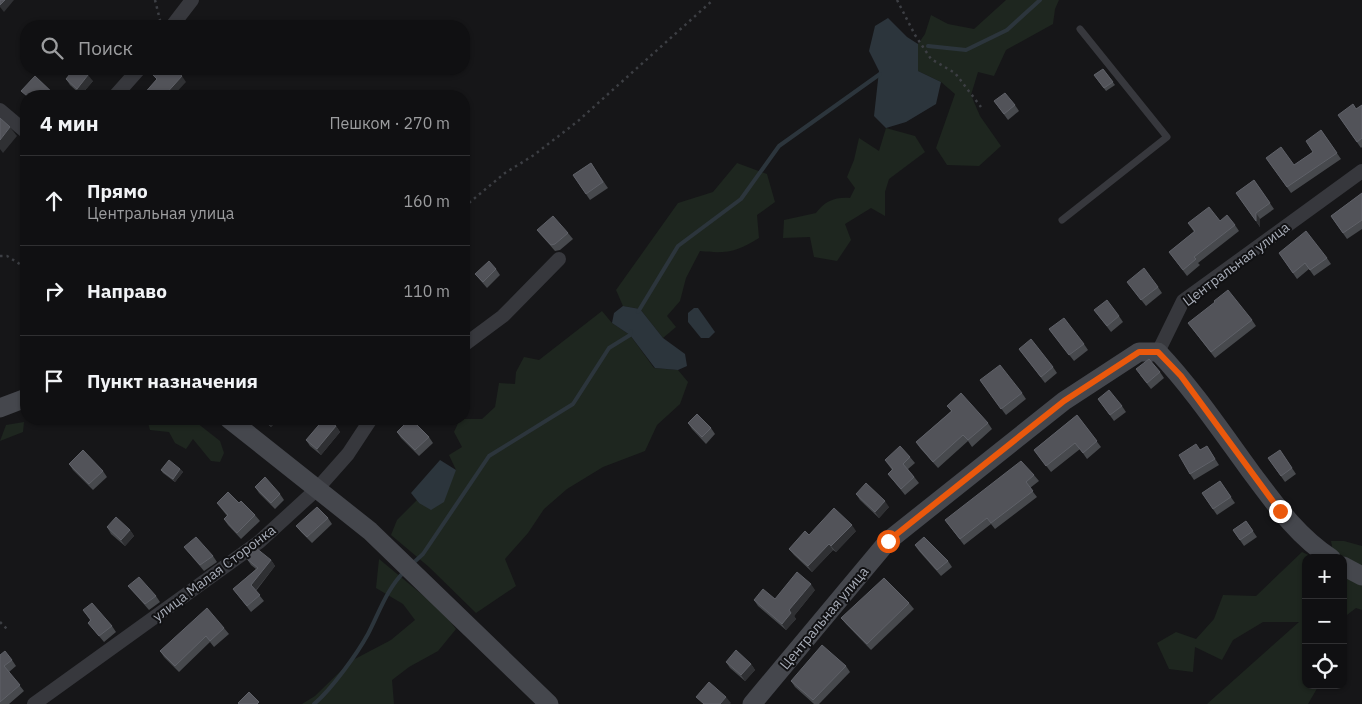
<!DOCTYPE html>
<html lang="ru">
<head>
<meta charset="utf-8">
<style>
  :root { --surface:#101012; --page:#19191b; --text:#f1f3f6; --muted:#9c9d9f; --line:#303032 }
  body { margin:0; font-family:"IBM Plex Sans",sans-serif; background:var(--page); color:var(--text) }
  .controls { position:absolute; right:15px; bottom:15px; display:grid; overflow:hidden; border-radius:10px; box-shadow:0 1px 4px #0004 }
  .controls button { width:45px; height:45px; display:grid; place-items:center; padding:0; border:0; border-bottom:1px solid var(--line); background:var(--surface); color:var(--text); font:25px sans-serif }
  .stop { position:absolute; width:15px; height:15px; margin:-11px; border:4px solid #ea580c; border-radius:50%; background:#fff }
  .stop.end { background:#ea580c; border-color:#fff; box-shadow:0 1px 5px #0008 }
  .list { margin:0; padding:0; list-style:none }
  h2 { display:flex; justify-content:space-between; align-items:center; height:65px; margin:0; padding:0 20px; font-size:21px }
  h2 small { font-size:16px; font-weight:400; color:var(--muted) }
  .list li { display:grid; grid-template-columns:32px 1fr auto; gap:15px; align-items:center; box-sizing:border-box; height:90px; padding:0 20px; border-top:1px solid var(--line) }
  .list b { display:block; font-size:19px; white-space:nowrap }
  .list p { margin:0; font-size:16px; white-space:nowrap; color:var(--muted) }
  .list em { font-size:16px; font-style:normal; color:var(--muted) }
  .icon { flex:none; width:28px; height:28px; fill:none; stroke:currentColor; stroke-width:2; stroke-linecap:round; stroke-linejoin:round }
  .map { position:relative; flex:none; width:1362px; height:704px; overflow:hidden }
  .search { position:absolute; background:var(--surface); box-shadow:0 1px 4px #0004; left:20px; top:20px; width:450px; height:55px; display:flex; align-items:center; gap:12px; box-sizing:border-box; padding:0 18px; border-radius:20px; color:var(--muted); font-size:19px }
  .panel { position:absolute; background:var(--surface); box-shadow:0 1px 4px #0004; left:20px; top:90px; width:450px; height:335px; border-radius:20px }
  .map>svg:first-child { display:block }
  .green { fill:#1e261f }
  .water { fill:#2c353c }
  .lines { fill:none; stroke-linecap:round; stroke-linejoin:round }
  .stream { stroke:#2c353c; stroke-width:4 }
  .path { stroke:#3d3f44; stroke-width:2.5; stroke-dasharray:2.5 4; stroke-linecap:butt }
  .lane { stroke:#37383d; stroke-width:7 }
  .street { stroke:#37383d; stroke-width:14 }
  .secondary { stroke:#45474d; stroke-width:19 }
  .wall { fill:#47494d }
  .shaded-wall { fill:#2f3033 }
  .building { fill:#525359; stroke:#5f6168 }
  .route { stroke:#ea580c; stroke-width:6 }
  .labels { text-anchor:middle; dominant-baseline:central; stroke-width:4; stroke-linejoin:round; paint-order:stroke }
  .street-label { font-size:14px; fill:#a8adb8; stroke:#111113 }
</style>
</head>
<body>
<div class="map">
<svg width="1362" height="704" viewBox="0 0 1362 704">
  <rect width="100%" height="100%" fill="#161618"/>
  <g class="green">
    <path d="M1006 0H1059L1055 9 1053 24 1006 50 994 76 978 72 971 95 980 116 1001 146 979 166 947 165 936 148 955 94 941 82 918 71V44L925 34 931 15 948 24 974 29Z"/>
    <path d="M886 128 915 136 925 152 889 179 885 192V216L871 208 845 224 851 240 837 261 814 257 810 237 783 238 784 220 816 213C825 201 835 197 850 198L855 188 847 177 854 160 859 138 879 151Z"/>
    <path d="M737 163 767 174 775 202 757 215 759 238C737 252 726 254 700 251L686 278 680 301 667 316 676 327 663 338 640 309 623 306 616 290 678 203 713 192Z"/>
    <path d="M602 311 612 323 630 335 654 368 678 370 688 382 680 404 657 425 645 451 603 467 567 489 544 509 528 533 505 559 516 586 476 613 429 567 391 535 397 520 417 500 419 503 456 470 449 455 462 447 454 432 460 419H482L495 407 499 383 515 384 516 372 524 357 539 360Z"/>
    <path d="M147 419 166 421 167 419H192L220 441 224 453 220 462 211 461 193 439 186 449 175 443 169 432 150 430Z"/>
    <path d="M24 422 23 432 0 441 6 425Z"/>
    <path d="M1331 541H1344L1362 546V566L1333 551Z"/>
    <path d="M1302 552 1315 558H1306V685H1319L1308 704H1207L1299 622H1263L1233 640 1222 660 1195 647 1193 672 1169 669 1157 643 1176 632 1196 639 1214 619 1223 595 1256 596Z"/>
    <path d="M379 559 442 611 456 629 438 651 409 667 392 680 394 704H302L315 696 351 661 391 640 415 620 403 604 376 588Z"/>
    <path d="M1343 572 1362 583V610L1356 608 1343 618Z"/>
  </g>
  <g class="water">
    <path d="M888 18 907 37 918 44V71L941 82 936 104 906 122 886 128 874 116 879 71 869 51 875 26Z"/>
    <path d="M623 306 640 309 663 338 685 354 687 366 678 370 655 368 630 335 612 323 614 313Z"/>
    <path d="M694 308H698L715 332 709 338H701L688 322V313Z"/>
    <path d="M440 460 456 470 444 502 431 510 419 503 411 493Z"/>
  </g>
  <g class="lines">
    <g class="stream">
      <path d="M928 46 966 50 1007 30 1040 0"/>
      <path d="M638 312 678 246 741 199 779 146 880 74"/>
      <path d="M412 564 423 554 489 456 573 404 609 348 630 335 631 331"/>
      <path d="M314 704C331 690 357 654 368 634 379 613 387 588 405 571"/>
    </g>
    <g class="path">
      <path d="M155 0 160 20"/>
      <path d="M897 0 915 35 931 59 955 73 981 107"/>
      <path d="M464 207 505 173 534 155 578 121 713 0"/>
      <path d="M0 256H7L26 268"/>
      <path d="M0 622 7 629"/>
    </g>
    <path class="lane" d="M1062 220 1167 137 1080 29"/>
    <g class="street">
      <path d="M172 26 192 0"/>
      <path d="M115 96 139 69"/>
      <path d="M0 110 26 132"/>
      <path d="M464 345 503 316 559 259"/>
      <path d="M1158 352 1183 301 1362 171"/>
      <path d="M34 704 259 542 317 489 348 454 371 419"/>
    </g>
    <g class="secondary">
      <path d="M0 408 26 398"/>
      <path d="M229 419 370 531 549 704"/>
      <path d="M1343 566 1362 576"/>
      <path d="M752 704 888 541 1064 401 1139 352H1158C1193 389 1221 431 1251 472 1275 504 1297 536 1331 558"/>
    </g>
  </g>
  <g class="wall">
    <path d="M1103 69 1115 85 1106 91 1094 75Z"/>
    <path d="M66 79 93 81 81 95 70 85Z"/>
    <path d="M994 101 1015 105 1019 111 1008 120Z"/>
    <path d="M1362 105V147L1361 148 1338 115 1356 109Z"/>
    <path d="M1321 130 1341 159 1291 193 1266 158 1294 165 1313 152Z"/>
    <path d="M591 163 608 188 590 200 573 175Z"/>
    <path d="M1254 180 1274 209 1260 219V227L1236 193Z"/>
    <path d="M1362 193V229L1347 239 1331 216Z"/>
    <path d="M1220 221 1235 225 1239 231 1198 263 1200 265 1187 276 1169 252 1194 232 1188 223Z"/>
    <path d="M537 230 568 233 573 239 560 250 555 251 542 236Z"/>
    <path d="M1279 253 1327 258 1331 264 1314 276 1309 269 1297 279Z"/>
    <path d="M496 269 500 275 487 288 480 280 475 274Z"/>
    <path d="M1127 282 1158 287 1162 293 1146 306Z"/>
    <path d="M1094 310 1119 316 1123 322 1111 332Z"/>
    <path d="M1252 320 1256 326 1215 358 1188 323Z"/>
    <path d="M1049 329 1084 344 1088 350 1074 361Z"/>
    <path d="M1019 349 1053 367 1057 373 1045 383Z"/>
    <path d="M1160 372 1164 378 1151 389 1140 375Z"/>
    <path d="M980 380 1022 393 1026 399 1006 415Z"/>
    <path d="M1098 399 1122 406 1126 412 1114 421Z"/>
    <path d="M947 406 988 423 992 429 972 447 968 441 938 468 920 448 916 442 951 411Z"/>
    <path d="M1077 415 1101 447 1087 459 1080 449 1051 472 1034 450Z"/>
    <path d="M262 419H278L271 427Z"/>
    <path d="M688 423 711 428 715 434 706 444 692 429Z"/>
    <path d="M336 426 340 432 321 455 310 446 306 440Z"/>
    <path d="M397 432 429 437 433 443 419 456 401 438Z"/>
    <path d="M1207 446 1219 465 1194 480 1190 474 1200 450Z"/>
    <path d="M1280 450 1296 474 1285 482 1268 458Z"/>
    <path d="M910 457 915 463 908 469 919 483 905 495 888 474 892 470 885 460Z"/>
    <path d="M69 464 103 471 107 477 93 490 73 470Z"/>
    <path d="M180 469 183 472 175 482 163 473 161 470Z"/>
    <path d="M1034 475 1039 481 1030 488 1037 497 995 529 991 524 964 545 945 520Z"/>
    <path d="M1220 481 1235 503 1217 515 1202 493Z"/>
    <path d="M255 487 280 494 284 500 275 509 259 493Z"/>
    <path d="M856 494 889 507 879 518 860 500Z"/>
    <path d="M217 503H239L255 515 260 521 241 539 228 525 224 519 227 516Z"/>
    <path d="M328 518 332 524 312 543 301 532 296 526Z"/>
    <path d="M1246 521 1257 537 1244 546 1233 530Z"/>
    <path d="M107 527 130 530 134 536 125 546 111 534Z"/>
    <path d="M856 531 836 552 833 550 812 572 794 555 789 549 809 535Z"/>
    <path d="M915 545 948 561 952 567 941 576 919 551Z"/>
    <path d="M184 547 213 556 217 562 204 571Z"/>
    <path d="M247 559 271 560 275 566 256 591 264 601 251 612 233 589 256 569 251 565Z"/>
    <path d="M128 586 156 596 160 602 149 610Z"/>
    <path d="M815 590 794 616 796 619 786 630 758 606 754 600 775 599Z"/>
    <path d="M909 603 914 609 871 650 846 624 841 618Z"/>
    <path d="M83 610 112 626 116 632 104 642 88 623 90 620Z"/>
    <path d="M224 628 229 634 214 647 210 642 179 672 164 657 160 651Z"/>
    <path d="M0 655 12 660 16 666 9 672 24 691 9 704H0Z"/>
    <path d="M726 662 751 664 755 670 745 681 730 668Z"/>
    <path d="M846 666 850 672 819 704H814L795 687 791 681Z"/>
  </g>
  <g class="shaded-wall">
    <path d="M5 0H14L4 12 0 7V5Z"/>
    <path d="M88 75 93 81 81 95 77 89Z"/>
    <path d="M182 76 186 82 173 96H164Z"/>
    <path d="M10 127 17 136 3 153 0 149V140Z"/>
    <path d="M1256 213 1260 219V227L1256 221Z"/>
    <path d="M268 419H278L271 427 267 421Z"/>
    <path d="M336 426 340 432 321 455 317 449Z"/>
    <path d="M180 469 183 472 175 482 173 479Z"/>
    <path d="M885 501 889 507 879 518 875 512Z"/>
    <path d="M852 525 856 531 836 552 831 546Z"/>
    <path d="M130 530 134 536 125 546 121 540Z"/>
    <path d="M829 544 833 550 812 572 808 566Z"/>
    <path d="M271 560 275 566 255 591 251 585Z"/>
    <path d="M811 584 815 590 794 616 796 619 786 630 782 624 789 610Z"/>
    <path d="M751 664 755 670 745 681 741 675Z"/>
    <path d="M726 697 731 703 730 704H720Z"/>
  </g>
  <g class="building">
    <path d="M0 0H5L0 5Z"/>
    <path d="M74 69H81L88 75 77 89 66 79Z"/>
    <path d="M158 69H173L182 76 164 96H142L157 79 153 75Z"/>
    <path d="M1103 69 1113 82 1104 88 1094 75Z"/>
    <path d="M35 76 56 96H27L21 91Z"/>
    <path d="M1005 93 1015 105 1004 114 994 101Z"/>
    <path d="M1353 104 1356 109 1362 105V138L1357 142 1338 115Z"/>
    <path d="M0 118 10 127 0 140Z"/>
    <path d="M1321 130 1337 153 1287 187 1266 158 1281 147 1294 165 1313 152 1306 141Z"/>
    <path d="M591 163 603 182 586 194 573 175Z"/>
    <path d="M1254 180 1270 203 1256 213V221L1236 193Z"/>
    <path d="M1362 193V220L1343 233 1331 216Z"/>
    <path d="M1209 207 1220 221 1227 215 1235 225 1194 257 1196 259 1183 270 1169 252 1195 231 1188 223Z"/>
    <path d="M553 216 568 233 555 244 551 245 537 230Z"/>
    <path d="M1306 231 1327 258 1310 270 1305 263 1293 273 1279 253Z"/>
    <path d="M489 261 496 269 483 282 475 274Z"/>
    <path d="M1144 268 1158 287 1141 300 1127 282Z"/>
    <path d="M1228 290 1252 320 1211 352 1188 323 1215 302 1214 301Z"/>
    <path d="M1107 300 1119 316 1107 326 1094 310Z"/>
    <path d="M1064 318 1084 344 1069 355 1049 329Z"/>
    <path d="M1031 339 1053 367 1041 377 1019 349Z"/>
    <path d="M1149 359 1160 372 1147 383 1136 369Z"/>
    <path d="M1000 365 1022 393 1001 409 980 380Z"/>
    <path d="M1109 390 1122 406 1110 415 1098 399Z"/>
    <path d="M961 393 988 423 968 440 963 435 933 462 916 442 952 411 947 406Z"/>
    <path d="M697 414 711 428 702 437 688 423Z"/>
    <path d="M1077 415 1097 441 1083 453 1075 443 1046 466 1034 450Z"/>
    <path d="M324 419H326L336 426 317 449 306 440Z"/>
    <path d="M410 419H411L429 437 415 450 397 432Z"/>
    <path d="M1196 444 1200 450 1207 446 1215 459 1190 474 1179 455Z"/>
    <path d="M900 446 910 457 903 464 914 477 901 489 888 474 893 469 885 460Z"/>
    <path d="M83 450 103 471 89 484 69 464Z"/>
    <path d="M1280 450 1292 468 1281 476 1268 458Z"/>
    <path d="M169 460 180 469 173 479 161 470Z"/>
    <path d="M1021 461 1034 475 1026 482 1033 491 991 523 987 518 960 539 945 520Z"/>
    <path d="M265 477 280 494 271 503 255 487Z"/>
    <path d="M1220 481 1231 497 1213 509 1202 493Z"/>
    <path d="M866 483 885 501 875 512 856 494Z"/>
    <path d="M228 492 239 503 241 501 255 515 237 533 224 519 228 515 217 503Z"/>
    <path d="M317 507 328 518 307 537 296 526Z"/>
    <path d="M834 508 852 525 831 546 829 544 808 566 789 549 805 531 809 535Z"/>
    <path d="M116 517 130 530 121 540 107 527Z"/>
    <path d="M1246 521 1253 531 1240 540 1233 530Z"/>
    <path d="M196 537 213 556 200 565 184 547Z"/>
    <path d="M924 537 948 561 937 570 915 545Z"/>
    <path d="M256 548 271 560 251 585 260 595 247 606 233 589 258 568 247 559Z"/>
    <path d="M797 572 811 584 789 610 791 613 782 624 754 600 763 589 775 599Z"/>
    <path d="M139 577 156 596 145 604 128 586Z"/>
    <path d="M884 578 909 603 867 644 841 618Z"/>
    <path d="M92 603 112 626 99 636 88 623 91 620 83 610Z"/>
    <path d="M207 608 224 628 210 641 206 636 175 666 160 651Z"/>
    <path d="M822 645 846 666 813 700 791 681Z"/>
    <path d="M736 650 751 664 741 675 726 662Z"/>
    <path d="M5 651 12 660 4 666 20 685 0 702V655Z"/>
    <path d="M709 682 726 697 720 704H704L696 697Z"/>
    <path d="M249 692 259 702 257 704H239L238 703Z"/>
  </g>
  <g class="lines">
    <path class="route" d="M888 541 1064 401 1139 352H1158L1181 376 1280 511"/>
  </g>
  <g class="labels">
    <g class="street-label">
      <text transform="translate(1236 264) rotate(-37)">Центральная улица</text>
      <text transform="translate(214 573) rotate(-37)">улица Малая Сторонка</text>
      <text transform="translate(824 618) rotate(-50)">Центральная улица</text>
    </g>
  </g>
</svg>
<div class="controls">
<button>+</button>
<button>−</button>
<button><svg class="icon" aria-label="locate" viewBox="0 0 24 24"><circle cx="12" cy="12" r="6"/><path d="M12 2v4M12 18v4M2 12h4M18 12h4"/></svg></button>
</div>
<div class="stop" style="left:888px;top:541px"></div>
<div class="stop end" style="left:1280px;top:511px"></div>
<div class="search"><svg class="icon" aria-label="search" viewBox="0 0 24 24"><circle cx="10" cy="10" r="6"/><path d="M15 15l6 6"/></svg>Поиск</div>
<section class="panel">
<h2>4 мин<small>Пешком · 270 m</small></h2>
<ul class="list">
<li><svg class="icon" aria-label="ahead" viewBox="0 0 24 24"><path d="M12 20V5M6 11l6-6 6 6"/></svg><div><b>Прямо</b><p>Центральная улица</p></div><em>160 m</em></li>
<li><svg class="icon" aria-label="right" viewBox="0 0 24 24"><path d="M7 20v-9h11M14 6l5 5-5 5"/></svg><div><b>Направо</b></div><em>110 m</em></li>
<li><svg class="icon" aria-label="arrive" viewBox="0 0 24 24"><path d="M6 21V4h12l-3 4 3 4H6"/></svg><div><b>Пункт назначения</b></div></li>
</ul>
</section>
</div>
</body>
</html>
